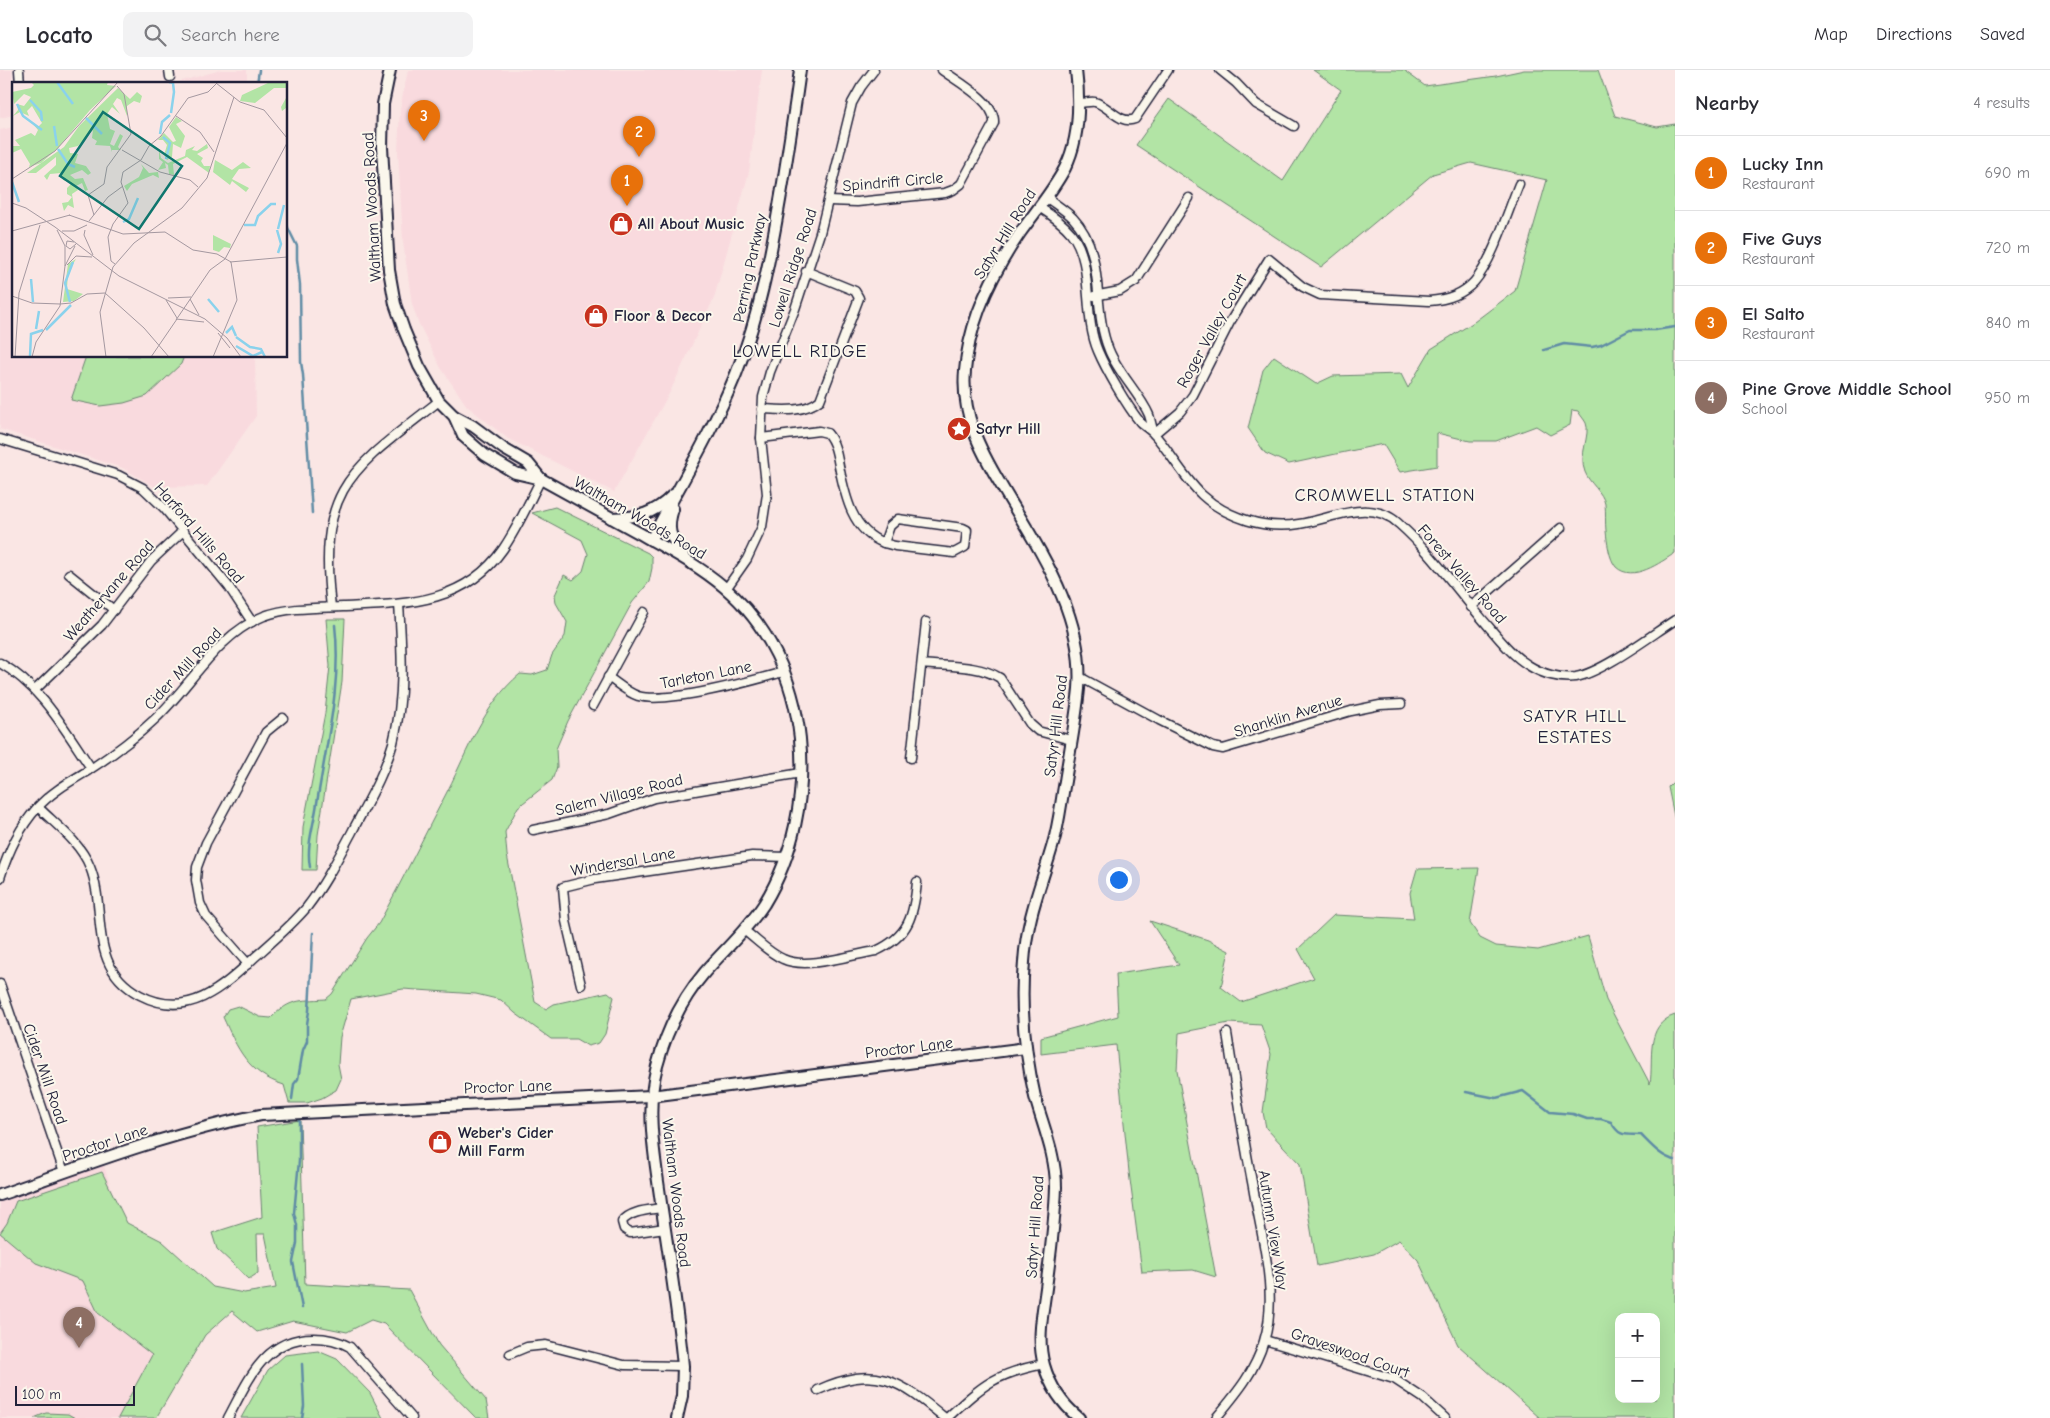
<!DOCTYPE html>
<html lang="en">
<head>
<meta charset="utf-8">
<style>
  :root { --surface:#fff; --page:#f2f2f3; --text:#2b2b33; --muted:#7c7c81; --line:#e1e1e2; --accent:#b45309 }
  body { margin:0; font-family:"Comic Neue",sans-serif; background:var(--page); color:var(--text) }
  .controls { position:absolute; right:15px; bottom:15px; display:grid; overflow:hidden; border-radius:10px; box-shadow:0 5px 20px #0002 }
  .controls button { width:45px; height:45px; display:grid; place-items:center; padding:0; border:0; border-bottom:1px solid var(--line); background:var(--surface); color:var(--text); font:25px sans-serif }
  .scale { position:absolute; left:15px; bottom:12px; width:120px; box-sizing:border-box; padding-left:5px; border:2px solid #22223b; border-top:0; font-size:14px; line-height:18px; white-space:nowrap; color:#22223b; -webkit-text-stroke:4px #fbf7ec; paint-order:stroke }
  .you { position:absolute; left:1118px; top:809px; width:18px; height:18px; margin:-12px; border:4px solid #fff; border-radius:50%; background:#1a73e8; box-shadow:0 0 0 8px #1a73e833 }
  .badge { display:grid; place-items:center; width:32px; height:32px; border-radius:50%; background:var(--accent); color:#fff; font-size:16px; font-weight:700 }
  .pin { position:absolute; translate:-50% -41px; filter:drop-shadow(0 1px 2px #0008) }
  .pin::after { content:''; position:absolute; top:26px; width:18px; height:15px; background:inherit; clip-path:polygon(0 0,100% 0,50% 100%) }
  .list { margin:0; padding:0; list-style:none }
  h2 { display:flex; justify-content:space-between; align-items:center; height:65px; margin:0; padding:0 20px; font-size:21px }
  h2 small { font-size:16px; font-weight:400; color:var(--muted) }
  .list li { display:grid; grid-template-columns:32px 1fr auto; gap:15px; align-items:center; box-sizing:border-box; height:75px; padding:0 20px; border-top:1px solid var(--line) }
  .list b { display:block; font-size:19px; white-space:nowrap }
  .list p { margin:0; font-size:16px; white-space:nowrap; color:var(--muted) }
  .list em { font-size:16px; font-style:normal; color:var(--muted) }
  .icon { flex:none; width:28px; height:28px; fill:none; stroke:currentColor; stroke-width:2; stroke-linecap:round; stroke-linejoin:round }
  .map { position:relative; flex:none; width:1675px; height:1348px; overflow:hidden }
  header { display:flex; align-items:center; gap:30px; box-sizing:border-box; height:70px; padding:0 25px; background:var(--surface); border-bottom:1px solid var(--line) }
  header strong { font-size:24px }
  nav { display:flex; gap:28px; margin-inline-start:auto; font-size:18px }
  .search { width:350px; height:45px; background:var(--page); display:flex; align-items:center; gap:12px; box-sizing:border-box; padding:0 18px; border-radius:10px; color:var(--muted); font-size:19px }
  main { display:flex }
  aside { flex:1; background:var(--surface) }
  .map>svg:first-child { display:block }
  .built { fill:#f9dade }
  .green { fill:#b2e4a5; stroke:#6a8370; fill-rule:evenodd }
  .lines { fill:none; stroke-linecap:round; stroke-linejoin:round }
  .stream { stroke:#608ca5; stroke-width:2.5 }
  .minor-casing { stroke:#22223b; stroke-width:11 }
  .tertiary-casing { stroke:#22223b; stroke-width:14 }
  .minor { stroke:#fbf7ec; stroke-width:8 }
  .tertiary { stroke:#fbf7ec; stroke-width:10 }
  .labels { text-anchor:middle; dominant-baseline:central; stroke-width:4; stroke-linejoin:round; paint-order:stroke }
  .street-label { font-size:16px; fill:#22223b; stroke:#fbf7ec }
  .poi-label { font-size:16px; font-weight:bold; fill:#22223b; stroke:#fbf7ec; text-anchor:start }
  .neighbourhood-label { font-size:18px; letter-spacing:1px; fill:#22223b; stroke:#fbf7ec }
  .inset-river { fill:none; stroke:#8ad2ec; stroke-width:2.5 }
  .inset-road { fill:none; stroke:#a498a0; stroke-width:1 }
  .view { fill:#0f766e; fill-opacity:0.15; stroke:#0f766e; stroke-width:2.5 }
  .inset-edge { fill:none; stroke:#22223b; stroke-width:2.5 }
</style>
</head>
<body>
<header>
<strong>Locato</strong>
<div class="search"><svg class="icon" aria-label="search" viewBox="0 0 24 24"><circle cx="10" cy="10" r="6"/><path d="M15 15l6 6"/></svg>Search here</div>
<nav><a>Map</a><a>Directions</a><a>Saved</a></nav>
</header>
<main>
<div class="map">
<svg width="1675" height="1348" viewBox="0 0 1675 1348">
  <rect width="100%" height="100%" fill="#fae6e4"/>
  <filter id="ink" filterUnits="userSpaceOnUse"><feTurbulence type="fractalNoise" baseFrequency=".02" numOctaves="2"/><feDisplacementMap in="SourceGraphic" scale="10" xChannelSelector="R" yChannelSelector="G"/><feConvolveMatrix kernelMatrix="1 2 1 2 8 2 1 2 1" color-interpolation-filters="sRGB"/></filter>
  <g filter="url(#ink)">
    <g class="built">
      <path d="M0 0H12L13 45 0 48Z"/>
      <path d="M221 0H247V14H171Z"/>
      <path d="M408 0H762L749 102 714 228 670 322 614 422 507 368 467 336 441 298 418 252 412 234 403 172 398 82 400 39Z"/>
      <path d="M14 57V286H255L256 346 207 416 155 417 123 398 0 359V60Z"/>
      <path d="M103 1093 126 1164 196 1209 119 1348H0V1128Z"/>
    </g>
    <g class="green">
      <path d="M1313 0H1406V2L1425 16 1496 6 1524 0H1598L1615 46 1657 57 1675 54V483C1661 492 1633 513 1616 497 1609 489 1607 471 1606 461 1605 452 1606 443 1605 434 1603 422 1589 413 1585 402 1578 386 1591 364 1586 353 1584 349 1580 345 1578 341L1572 340 1570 355 1550 365 1536 356 1496 371H1470L1437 363V396L1400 402 1383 374 1289 394 1265 383 1248 358 1263 300 1274 286 1316 314 1333 306 1401 304 1408 318 1431 279 1474 252 1515 221 1547 110 1471 93 1433 104 1321 197 1136 75 1169 29 1283 111 1341 20Z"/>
      <path d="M86 286H184L181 294 147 326 124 333 100 336 71 330Z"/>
      <path d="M555 437 648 483 652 487V498L649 512 632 533 568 651 556 679 557 697 552 710 518 737 505 762 507 785 535 932 546 939 554 934 608 922 614 927 605 964 599 973 588 976 576 969H551L515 943 501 930 476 924 403 919 351 929 340 967 338 994 341 1009 336 1020 322 1028 307 1033H289L284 1015C248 1004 237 978 223 947L228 939 238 936 260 947 271 948C291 928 299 931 326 929L332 924 367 868 379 853C403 809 425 764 448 720 468 680 484 634 520 604L532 605 547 600 552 585 565 566 567 552 556 533 555 525 564 505 573 510 583 501 588 484 582 470 532 443Z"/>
      <path d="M326 549H345L342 612 318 765 316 800H302L303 757 325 643 330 596Z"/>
      <path d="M1675 710V751L1668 717Z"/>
      <path d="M1479 798 1470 853 1480 868 1496 876 1538 880 1588 866 1606 930 1650 1014C1654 989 1644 955 1675 945V1348H1540L1458 1275 1418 1190 1399 1170 1374 1184 1317 1196 1300 1094 1266 1058 1263 1042 1271 984 1261 955 1229 953 1179 963 1177 1000 1216 1207 1193 1200 1142 1202 1129 1102 1116 975 1041 984V967L1118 946 1116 904 1179 895 1150 851 1208 870 1229 881 1221 917 1241 932 1314 908 1298 879 1334 845 1414 849 1410 823 1417 799ZM1619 1247H1656V1329H1619Z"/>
      <path d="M300 1050 305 1214 409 1220 439 1275 486 1330 489 1348H476L384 1254 371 1250 347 1262 293 1251 257 1262 232 1241 205 1265 156 1348H118L152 1285 98 1243 83 1211 36 1193 0 1163 7 1153 16 1131 102 1102 127 1153 162 1171 213 1217 244 1223 276 1218 265 1164H257L258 1203 249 1209 217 1179 212 1163 262 1147 257 1057Z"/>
      <path d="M318 1281 337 1289 370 1323 383 1348H241L268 1300 285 1285Z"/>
      <path d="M46 1343 68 1344 75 1348H34Z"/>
    </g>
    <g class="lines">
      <g class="stream">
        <path d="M257 14 259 0"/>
        <path d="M286 154 297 176V189L300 215 301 292 303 305 312 443"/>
        <path d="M1544 280 1564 274 1592 277 1601 275 1630 260H1655L1675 257"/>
        <path d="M310 797C306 775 314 755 317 733 326 674 342 615 335 555"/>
        <path d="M1466 1022 1496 1028 1523 1021 1550 1042 1573 1044 1587 1049H1601L1611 1052C1620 1068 1625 1064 1641 1065 1651 1075 1661 1087 1675 1090"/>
        <path d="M292 1029 294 1014 298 1009 303 980 307 971V954L309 941 313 863"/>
        <path d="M299 1046V1091L294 1143 297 1155V1173L293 1192 302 1238"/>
        <path d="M302 1294 304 1336 302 1348"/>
      </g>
      <g class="minor-casing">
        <g id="minor">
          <path d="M19 0 20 14"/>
          <path d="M169 0 170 7"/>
          <path d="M1220 0 1236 13 1256 34 1294 56"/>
          <path d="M1079 33C1084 33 1091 31 1095 32 1109 36 1120 55 1135 49L1168 0"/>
          <path d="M1046 127C1055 134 1065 140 1073 148 1107 184 1091 237 1109 280 1118 303 1140 324 1149 345 1151 351 1152 358 1154 364"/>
          <path d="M829 131 857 132 945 123 953 120 961 114 994 53C996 32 957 11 942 0"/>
          <path d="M1039 137C1050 144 1062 152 1071 163 1095 194 1082 244 1098 281 1106 300 1127 336 1140 352 1144 356 1150 360 1154 364 1171 383 1183 407 1202 425 1227 448 1266 460 1299 454 1333 449 1370 427 1399 454 1433 484 1459 523 1489 557 1501 571 1513 586 1528 595 1542 604 1560 609 1576 607 1603 602 1650 566 1675 550"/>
          <path d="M1094 226 1120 221 1136 211 1189 128"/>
          <path d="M762 339C781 340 804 343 820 330L859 228 855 221 806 201"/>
          <path d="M1154 364 1180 342 1193 325 1230 252 1269 189 1303 217 1320 225 1429 231C1445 230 1462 225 1474 212 1492 192 1508 141 1519 114"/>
          <path d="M761 368 819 361 827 363C835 372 837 385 839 396 845 426 852 461 884 473"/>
          <path d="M0 369 118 405 143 418 164 438 229 517 252 552"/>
          <path d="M898 449 963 458 967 460 965 477 954 483 895 476 884 473 890 456Z"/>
          <path d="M69 504 114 540"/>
          <path d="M726 519 747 489 762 457 767 424 761 368 763 327 770 302 795 239 820 163 852 33 861 17 874 0"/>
          <path d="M331 537C317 416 351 400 439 331"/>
          <path d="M1471 537 1561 458"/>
          <path d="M0 593C41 616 65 660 91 698"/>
          <path d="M922 594C947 597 978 594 1000 608L1030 654 1038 661 1071 670"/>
          <path d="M608 607C617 613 628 623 638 626 668 634 752 611 783 602"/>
          <path d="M1080 607 1159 650 1213 677 1223 679 1351 641 1380 635 1401 634"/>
          <path d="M35 620 102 555 151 491 183 461"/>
          <path d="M593 636 644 542"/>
          <path d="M911 688 926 552"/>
          <path d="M38 737C56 755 80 772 90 797 108 842 86 896 140 925 188 950 222 918 255 887 273 871 292 855 307 837 325 814 338 788 352 762 367 733 384 705 393 673 405 627 402 581 399 534"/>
          <path d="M533 760 609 744 654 728 801 703"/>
          <path d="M0 808C8 782 19 758 37 738 51 722 71 711 89 700 112 685 135 668 155 649 191 616 216 565 264 546 289 537 317 538 343 537 404 534 464 535 503 479 518 457 529 432 541 409"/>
          <path d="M745 861C757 870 769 883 783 889 806 900 851 885 876 881 909 866 914 845 917 812"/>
          <path d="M248 894 206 846 200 833 196 810 197 797 206 773 260 673 266 662 283 648"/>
          <path d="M0 914 64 1102"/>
          <path d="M581 915 566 851 563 817 595 809 752 786 787 787"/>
          <path d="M662 1138C649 1140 629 1141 622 1152L624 1159 630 1163 665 1158"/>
          <path d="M1265 1270 1394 1309 1423 1328 1445 1348"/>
          <path d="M510 1284 527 1277 546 1275 624 1295 683 1296"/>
          <path d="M818 1320C876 1294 899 1310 945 1348"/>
          <path d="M228 1348C248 1311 264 1268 313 1268 327 1268 338 1270 350 1277L412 1348"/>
          <path d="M947 1348C983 1315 994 1304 1044 1294"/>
          <path d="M1216 1348C1236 1324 1255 1302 1264 1271 1279 1224 1261 1165 1253 1117 1243 1066 1235 1015 1227 963"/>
        </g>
      </g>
      <g class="tertiary-casing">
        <g id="tertiary">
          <path d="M390 0 383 34 382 77 389 200 395 234 404 260 419 296 439 331 454 346 463 366 485 385 515 403 541 409C574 427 606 445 639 463 669 480 698 495 724 517 814 593 823 737 764 834 747 860 725 879 705 902 682 929 666 962 657 996 645 1041 655 1087 661 1133 669 1187 678 1242 683 1296L682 1326 677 1348"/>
          <path d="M1076 0C1080 32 1080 68 1065 98 1053 121 1035 142 1020 163 992 204 969 251 965 301 961 343 980 380 1001 415 1037 477 1085 543 1079 619 1076 649 1070 680 1065 711 1061 732 1059 754 1053 774 1041 816 1027 846 1024 892 1020 936 1025 983 1035 1027 1043 1056 1056 1086 1056 1117 1055 1148 1051 1180 1047 1210 1044 1238 1036 1267 1044 1295 1050 1316 1062 1334 1079 1348"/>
          <path d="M454 346 473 356 504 379 528 393 541 409"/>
          <path d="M673 439C666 461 671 467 683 485"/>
          <path d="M611 448C639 447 653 445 673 425"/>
          <path d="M651 470C680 415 712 362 736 304 761 242 772 178 783 113 789 75 795 38 800 0"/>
          <path d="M0 1125C85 1095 171 1062 261 1045L651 1026 1026 978"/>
        </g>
      </g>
      <use href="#minor" class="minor"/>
      <use href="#tertiary" class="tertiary"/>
    </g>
  </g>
  <defs>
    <g id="shop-disc" transform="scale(1.25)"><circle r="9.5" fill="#c8321e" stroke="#fbf7ec"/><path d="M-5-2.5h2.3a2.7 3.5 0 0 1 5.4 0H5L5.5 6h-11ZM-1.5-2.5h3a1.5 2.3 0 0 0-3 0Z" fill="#fff"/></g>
    <g id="sight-disc" transform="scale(1.25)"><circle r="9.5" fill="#c8321e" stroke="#fbf7ec"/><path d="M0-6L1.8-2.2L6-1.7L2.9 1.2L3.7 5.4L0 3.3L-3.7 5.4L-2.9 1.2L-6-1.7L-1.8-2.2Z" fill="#fff"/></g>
  </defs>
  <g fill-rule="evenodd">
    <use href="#shop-disc" x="621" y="154"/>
    <use href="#shop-disc" x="596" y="246"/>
    <use href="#sight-disc" x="959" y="359"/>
    <use href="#shop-disc" x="440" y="1072"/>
  </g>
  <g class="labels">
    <g class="street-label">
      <text transform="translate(893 112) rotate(-5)">Spindrift Circle</text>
      <text transform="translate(372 137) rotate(-93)">Waltham Woods Road</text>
      <text transform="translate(1005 164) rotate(-58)">Satyr Hill Road</text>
      <text transform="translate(750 198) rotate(-78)">Perring Parkway</text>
      <text transform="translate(793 198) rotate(-72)">Lowell Ridge Road</text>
      <text transform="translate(1212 261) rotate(-61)">Roger Valley Court</text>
      <text transform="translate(640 448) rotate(30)">Waltham Woods Road</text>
      <text transform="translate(199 463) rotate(49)">Harford Hills Road</text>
      <text transform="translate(1462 504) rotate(49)">Forest Valley Road</text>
      <text transform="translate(109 521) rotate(-49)">Weathervane Road</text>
      <text transform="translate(183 599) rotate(-47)">Cider Mill Road</text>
      <text transform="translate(706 605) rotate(-11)">Tarleton Lane</text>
      <text transform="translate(1288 646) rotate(-17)">Shanklin Avenue</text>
      <text transform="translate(1056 656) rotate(-83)">Satyr Hill Road</text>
      <text transform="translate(619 725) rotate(-14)">Salem Village Road</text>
      <text transform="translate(623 792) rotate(-10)">Windersal Lane</text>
      <text transform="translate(909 978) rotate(-7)">Proctor Lane</text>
      <text transform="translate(45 1004) rotate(71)">Cider Mill Road</text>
      <text transform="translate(508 1017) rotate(-2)">Proctor Lane</text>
      <text transform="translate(105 1073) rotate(-18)">Proctor Lane</text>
      <text transform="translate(676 1123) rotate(83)">Waltham Woods Road</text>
      <text transform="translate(1035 1157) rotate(-86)">Satyr Hill Road</text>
      <text transform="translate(1273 1160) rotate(81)">Autumn View Way</text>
      <text transform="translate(1350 1283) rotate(19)">Graveswood Court</text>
    </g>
    <g class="poi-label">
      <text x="638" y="154">All About Music</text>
      <text x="614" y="246">Floor &amp; Decor</text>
      <text x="976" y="359">Satyr Hill</text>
      <text x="458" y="1063">Weber's Cider<tspan x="458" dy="18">Mill Farm</tspan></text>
    </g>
    <g class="neighbourhood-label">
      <text x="800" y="281">LOWELL RIDGE</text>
      <text x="1385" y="425">CROMWELL STATION</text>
      <text x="1575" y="646">SATYR HILL<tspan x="1575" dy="21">ESTATES</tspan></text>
    </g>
  </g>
  <g transform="translate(12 12)">
    <rect width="275" height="275" fill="#fae6e4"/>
    <path d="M19 0H96L95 3 104 4 78 28 46 66 29 81 17 85 18 82 9 67 0 71V64H8L3 58 19 51 23 54 26 48 20 41 26 45 30 41 20 24 15 29 17 34 8 30 1 34 6 28 5 22 12 24 19 15 12 12 2 22 0 10 19 6 22 3ZM258 0H275L274 31V26L270 29 269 25 274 16V6H262L243 21 228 19 230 13ZM106 6 118 17 125 10 130 14 128 21 122 19 115 24V34L109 18 105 16 101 22 108 32 100 25 95 32 98 47 103 49 98 62 102 64 108 52 111 54 106 65 109 68H100V70L98 64 83 63 85 59 80 56 81 48 66 64 57 66 58 71 66 72 63 81 74 84 79 91 76 93 70 88 58 93 63 97 71 96 76 108 73 109 70 101 64 104 66 108 60 112 62 126 56 123 52 129 50 121 56 120 60 115 55 112V106L60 101 51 98 49 91 38 92 35 98 32 94 44 83V75L24 91H15L52 65 67 44ZM164 35 170 39 164 42 173 54 169 66 161 62 160 75 155 78 152 73 155 63 151 58H146L152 51 161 60 164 59 157 45ZM195 62 196 66 185 72 191 76 189 79 192 84H198L197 91 175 75 161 82 162 93 157 92 156 83 153 81 154 86 146 88 151 80 147 77V67L149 76 156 81 173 74 174 68 183 64 180 68 185 69ZM203 78 220 88 231 80 239 86 227 87 220 97 237 106 234 110 220 99 218 103 201 90ZM129 82 137 91 146 90 147 96 141 93 120 102 115 109 112 104 127 95 131 86ZM201 153 219 162 218 166 212 165 207 170 201 168ZM64 177 56 190 55 207 71 212 62 219 51 220 56 182Z" fill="#b2e4a5"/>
    <path class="inset-river" d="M45 0 61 22M157 0 161 1 162 10 159 31M18 18 29 30 30 39M5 22 11 34 30 48M74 36 90 52M42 44 45 64M148 52 150 40 158 33M151 55 158 61 154 77M46 67 56 82 63 85M0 100 7 120M111 140 117 137 126 116M232 143H243L246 134 259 122H264M266 147 272 123M265 148 269 162 266 171M19 197 21 220M196 217 207 230M58 220 53 201 61 180M24 247 27 229M34 248 59 223M214 251 220 245 224 254M224 255 238 265 249 267 253 275M224 264 241 274 250 270M18 274 19 252 31 248"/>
    <path class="inset-road" d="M204 1 228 20 252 28 275 56M164 34 188 50 202 70M110 68 148 90 178 98 186 105M0 97 43 69 106 0M0 121 14 126 43 145 107 194 193 237 215 256 229 275M57 133 111 152 153 150 181 168 205 172 219 180M82 133 76 113 92 102 95 85 119 52 112 12 105 4M77 139 96 115 111 104M45 148 53 164V184M73 148 72 153 81 173M0 149 58 133M50 149H62L75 143M62 160 55 159 54 164 58 167 64 162M218 180 275 175M103 182 99 179 96 155 101 142 116 121 109 100 111 90 129 78 137 64 149 54 176 16 196 10 205 1M55 183 64 174 80 175M0 214 20 221 48 222M156 216 179 215M178 217 187 233M154 218 165 236M48 222 59 221 75 212 93 211 132 246 157 275M164 237 192 240M164 238 198 188 213 177 275 61M206 251 218 266M3 275 7 211 28 143M20 275 24 260 48 224 53 184 63 164M94 275 88 230 101 185 122 161 170 126 195 96 222 15M139 275 165 237M201 275 225 218 219 180"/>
    <path class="view" d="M91 30 170 84 127 147 48 94Z"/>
    <rect width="275" height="275" class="inset-edge"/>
  </g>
</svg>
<div class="controls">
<button>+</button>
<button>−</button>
</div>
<div class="scale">100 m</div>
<div class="you"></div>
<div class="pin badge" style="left:627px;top:136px;background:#e8710a">1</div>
<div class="pin badge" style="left:639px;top:87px;background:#e8710a">2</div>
<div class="pin badge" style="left:424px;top:71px;background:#e8710a">3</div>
<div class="pin badge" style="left:79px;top:1278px;background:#8d6e63">4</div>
</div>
<aside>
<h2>Nearby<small>4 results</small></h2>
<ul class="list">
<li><span class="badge" style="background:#e8710a">1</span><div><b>Lucky Inn</b><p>Restaurant</p></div><em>690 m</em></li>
<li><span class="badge" style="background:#e8710a">2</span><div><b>Five Guys</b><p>Restaurant</p></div><em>720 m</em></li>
<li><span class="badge" style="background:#e8710a">3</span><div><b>El Salto</b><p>Restaurant</p></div><em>840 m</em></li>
<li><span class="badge" style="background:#8d6e63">4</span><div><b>Pine Grove Middle School</b><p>School</p></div><em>950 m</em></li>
</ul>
</aside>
</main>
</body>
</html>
